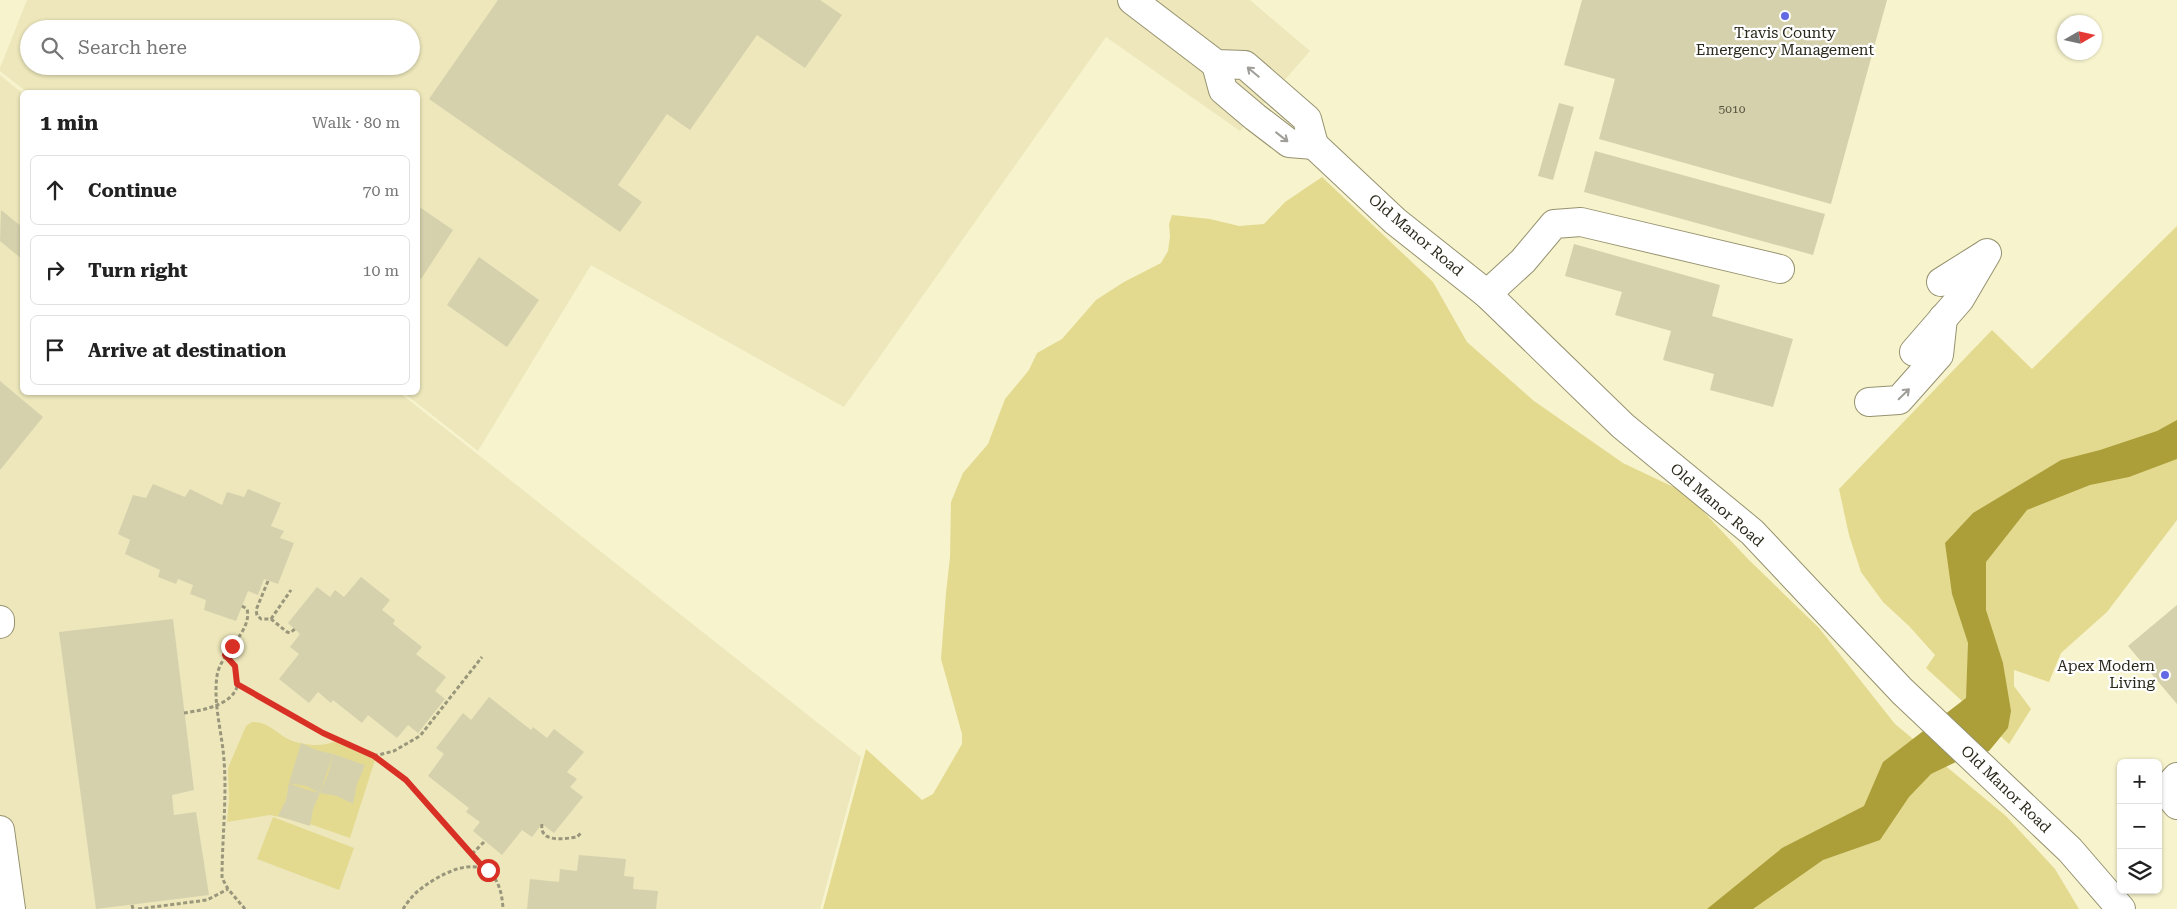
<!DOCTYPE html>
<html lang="en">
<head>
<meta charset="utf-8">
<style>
  :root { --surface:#fff; --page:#f6f6f6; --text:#222; --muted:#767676; --line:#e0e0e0 }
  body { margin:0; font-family:"Roboto Serif",serif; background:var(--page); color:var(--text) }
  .controls { position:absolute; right:15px; bottom:15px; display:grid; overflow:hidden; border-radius:8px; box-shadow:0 1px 4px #0004 }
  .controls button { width:45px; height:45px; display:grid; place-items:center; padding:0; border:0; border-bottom:1px solid var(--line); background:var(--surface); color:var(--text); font:25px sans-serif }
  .compass { position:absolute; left:2057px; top:15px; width:45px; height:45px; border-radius:50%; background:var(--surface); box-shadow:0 1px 4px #0004; rotate:81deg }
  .stop { position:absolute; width:15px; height:15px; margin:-11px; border:4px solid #d93025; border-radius:50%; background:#fff }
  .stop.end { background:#d93025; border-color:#fff; box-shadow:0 1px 5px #0008 }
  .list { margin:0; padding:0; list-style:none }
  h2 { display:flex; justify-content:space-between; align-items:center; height:65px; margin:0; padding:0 20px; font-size:21px }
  h2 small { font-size:16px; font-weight:400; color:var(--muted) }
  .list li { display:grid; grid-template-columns:32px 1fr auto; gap:15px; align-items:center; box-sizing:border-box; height:70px; margin:0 10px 10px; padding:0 10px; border:1px solid var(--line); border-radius:8px }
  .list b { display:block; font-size:19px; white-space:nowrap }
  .list em { font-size:16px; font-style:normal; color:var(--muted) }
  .icon { flex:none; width:28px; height:28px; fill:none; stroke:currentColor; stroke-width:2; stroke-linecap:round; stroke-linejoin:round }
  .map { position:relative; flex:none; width:2177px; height:909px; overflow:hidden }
  .search { position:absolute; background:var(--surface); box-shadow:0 1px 4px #0004; left:20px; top:20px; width:400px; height:55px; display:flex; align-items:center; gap:12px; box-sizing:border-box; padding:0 18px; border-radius:28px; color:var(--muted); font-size:19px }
  .panel { position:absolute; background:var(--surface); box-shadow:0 1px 4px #0004; left:20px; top:90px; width:400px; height:305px; border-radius:8px }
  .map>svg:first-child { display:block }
  .built { fill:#ede7bb; fill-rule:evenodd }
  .green { fill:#e3da90 }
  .water { fill:#ac9f3a }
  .building { fill:#d6d1ad }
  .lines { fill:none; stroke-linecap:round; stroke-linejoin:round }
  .minor-casing { stroke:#96926f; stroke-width:30 }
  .path { stroke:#99967b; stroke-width:3; stroke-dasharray:4 2.5; stroke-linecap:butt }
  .minor { stroke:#fff; stroke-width:28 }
  .oneway { stroke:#9f9e98 }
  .route { stroke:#d93025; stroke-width:6 }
  .poi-dot { fill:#636ae3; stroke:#fff; stroke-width:2 }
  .labels { text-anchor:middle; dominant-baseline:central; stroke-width:4.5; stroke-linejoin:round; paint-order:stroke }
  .number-label { font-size:12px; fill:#55523f }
  .poi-label { font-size:15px; fill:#2a281a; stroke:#fff }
  .street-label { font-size:15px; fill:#2a281a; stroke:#fff }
</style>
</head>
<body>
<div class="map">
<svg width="2177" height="909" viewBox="0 0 2177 909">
  <rect width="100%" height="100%" fill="#f7f3cd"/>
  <g class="built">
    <path d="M27 0H1250L1310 51 1240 131 1106 37 844 407 591 265 478 451 404 393 418 392V92H27L0 71V68ZM29 29H411V66H29Z"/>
    <path d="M0 75 22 93V392L400 393 861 757 820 909H0Z"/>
  </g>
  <g class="green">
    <path d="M1322 177 1433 282 1467 342 1534 401 1623 463 1686 493 1748 559 1819 628 1895 724 2006 816 2055 869 2079 909H823L866 749 922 800 933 794 962 744V734L941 659 946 593 950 557 951 502 963 473 988 444 1005 399 1029 370 1037 353 1062 339 1096 300 1124 282 1161 263 1168 251 1170 236 1169 224 1172 215 1210 219 1239 226 1264 224 1285 202Z"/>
    <path d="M2177 226V520L2107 612 2061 653 2049 682 2014 670V686L2031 709 2009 744 1926 668 1935 655 1909 626 1883 602 1861 572 1849 535 1839 489 1992 330 2032 369Z"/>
    <path d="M252 722C267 721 275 732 288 739 300 745 323 748 335 741L375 760 350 838 304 822 270 815 227 822 229 800 228 768 246 726Z"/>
    <path d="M273 817 354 848 339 890 257 859Z"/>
  </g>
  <path class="water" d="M2177 420V459L2129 477 2090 485 2027 510 1986 562V610L2003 663 2011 711 2008 728 1989 751 1958 761 1931 774 1909 797 1880 840 1823 860 1753 909H1707L1782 848 1864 806 1883 762 1966 698 1968 643 1952 594 1945 543 1973 513 2061 460 2100 450 2157 431Z"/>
  <g class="building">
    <path d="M498 0H820L842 15 805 68 757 35 690 130 667 114 618 185 642 202 620 232 429 99Z"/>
    <path d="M1582 0H1887L1831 204 1599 139 1615 79 1564 65Z"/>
    <path d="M1559 103 1574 107 1553 180 1538 176Z"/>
    <path d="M1595 151 1825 214 1813 255 1584 192Z"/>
    <path d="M418 206 453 230 421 279 418 277Z"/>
    <path d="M1 210 22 227V259L0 241Z"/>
    <path d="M1574 244 1720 285 1712 316 1793 339 1773 407 1710 390 1714 374 1663 360 1671 331 1615 315 1622 292 1565 276Z"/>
    <path d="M479 257 539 300 507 347 447 305Z"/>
    <path d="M0 381 43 417 0 470Z"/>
    <path d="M153 484 185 497 190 489 222 505 227 492 244 497 248 489 281 503 271 526 284 531 280 538 294 543 278 584 264 579 258 595 248 591 236 621 204 610 206 600 190 594 193 585 178 579 176 584 158 577 160 570 125 554 130 540 118 534 133 495 146 498Z"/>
    <path d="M361 577 390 600 382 610 395 620 393 624 422 647 416 654 446 677 435 691 445 699 418 733 408 725 397 738 368 715 362 723 333 700 331 703 318 692 309 703 279 679 299 654 290 647 300 634 288 623 317 587 330 597 335 590 344 597Z"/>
    <path d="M2177 605V704L2128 646Z"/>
    <path d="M173 619 194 790 172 795 174 815 196 812 209 895 96 909 59 632Z"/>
    <path d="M489 697 531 730 533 727 547 738 554 729 584 752 567 772 577 779 570 787 583 797 554 833 542 824 532 837 522 830 502 855 473 831 480 822 466 812 469 808 428 776 444 754 436 748 463 713 471 720Z"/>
    <path d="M301 743 316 750 333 754 320 793 306 786 289 783Z"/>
    <path d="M333 754 365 765 357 784 353 804 337 796 320 793 328 774Z"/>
    <path d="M289 783 304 789 320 793 313 809 310 826 278 816 286 800Z"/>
    <path d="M579 855 626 859 624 876 634 877 633 889 658 891 656 909H527L530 879 559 882 560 869 577 871Z"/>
  </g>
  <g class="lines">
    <g class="minor-casing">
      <g id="minor">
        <path d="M1132 0 1216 64 1245 65 1307 119 1314 145"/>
        <path d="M1216 64 1223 90 1255 117 1289 143 1314 145"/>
        <path d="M1314 145 1395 221 1487 294 1623 426 1752 532 1902 691 2070 850 2121 909"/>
        <path d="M1941 282 1984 255"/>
        <path d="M1487 294 1523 261 1554 224 1581 222 1780 269"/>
        <path d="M1914 352 1960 299 1987 253"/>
        <path d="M1869 402 1899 400 1939 355 1943 318"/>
        <path d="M0 620V624"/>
        <path d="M2177 777 2165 790 2177 805"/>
        <path d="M0 830 11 909"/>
      </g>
    </g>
    <g class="path">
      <path d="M268 581 256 610 257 615 261 619H271L287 632 290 633 295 629"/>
      <path d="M242 606 247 609C253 631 220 653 217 676 213 704 222 732 224 760 227 799 222 839 222 878L228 889 245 909"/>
      <path d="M271 619 291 590"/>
      <path d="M237 684 323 733 374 756 406 780 483 867"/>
      <path d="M184 713C205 710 244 703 237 674 234 665 232 660 225 655"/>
      <path d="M374 756 394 751 420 736 482 657"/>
      <path d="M542 824C539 843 564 839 577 837L582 832"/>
      <path d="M472 854 485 841"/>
      <path d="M132 905 133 909"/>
      <path d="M138 909 207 900 228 889"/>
      <path d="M403 909C407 903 412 896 418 891 452 864 500 847 503 909"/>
    </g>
    <use href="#minor" class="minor"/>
  </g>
  <defs><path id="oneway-shaft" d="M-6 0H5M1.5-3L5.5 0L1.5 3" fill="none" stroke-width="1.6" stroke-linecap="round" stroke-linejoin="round" transform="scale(1.25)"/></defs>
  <g class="oneway">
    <use href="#oneway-shaft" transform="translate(1253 72) rotate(-140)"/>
    <use href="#oneway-shaft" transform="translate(1282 137) rotate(38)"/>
    <use href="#oneway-shaft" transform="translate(1904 394) rotate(-44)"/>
  </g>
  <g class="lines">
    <path class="route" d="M232 646 225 655 235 666 237 684 323 733 374 756 406 780 483 867 488 870"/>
  </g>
  <g class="poi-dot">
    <circle cx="1785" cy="16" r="5"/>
    <circle cx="2165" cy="675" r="5"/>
  </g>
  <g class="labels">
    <g class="number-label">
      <text x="1732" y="109">5010</text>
    </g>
    <g class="poi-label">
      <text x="1785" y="33">Travis County<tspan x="1785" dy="17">Emergency Management</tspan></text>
      <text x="2155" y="666" text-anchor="end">Apex Modern<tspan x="2155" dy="17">Living</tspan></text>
    </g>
    <g class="street-label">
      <text transform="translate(1416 235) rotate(40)">Old Manor Road</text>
      <text transform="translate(1717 505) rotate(41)">Old Manor Road</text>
      <text transform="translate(2006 789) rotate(44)">Old Manor Road</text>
    </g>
  </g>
</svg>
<div class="controls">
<button>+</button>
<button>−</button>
<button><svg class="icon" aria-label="layers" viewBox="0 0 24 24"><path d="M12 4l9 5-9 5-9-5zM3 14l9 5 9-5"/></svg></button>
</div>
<svg class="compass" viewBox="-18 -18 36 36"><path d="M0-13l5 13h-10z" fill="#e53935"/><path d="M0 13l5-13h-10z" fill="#767676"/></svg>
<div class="stop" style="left:488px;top:870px"></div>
<div class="stop end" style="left:232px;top:646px"></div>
<div class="search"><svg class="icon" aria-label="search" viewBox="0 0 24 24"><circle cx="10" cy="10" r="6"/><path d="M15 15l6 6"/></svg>Search here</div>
<section class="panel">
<h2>1 min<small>Walk · 80 m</small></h2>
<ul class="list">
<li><svg class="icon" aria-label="ahead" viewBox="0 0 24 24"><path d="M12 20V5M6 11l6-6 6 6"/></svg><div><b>Continue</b></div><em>70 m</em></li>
<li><svg class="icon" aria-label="right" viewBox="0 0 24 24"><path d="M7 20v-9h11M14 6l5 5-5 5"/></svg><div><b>Turn right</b></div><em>10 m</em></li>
<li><svg class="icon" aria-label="arrive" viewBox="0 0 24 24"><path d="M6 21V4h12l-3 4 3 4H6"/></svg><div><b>Arrive at destination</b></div></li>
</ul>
</section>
</div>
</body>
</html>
